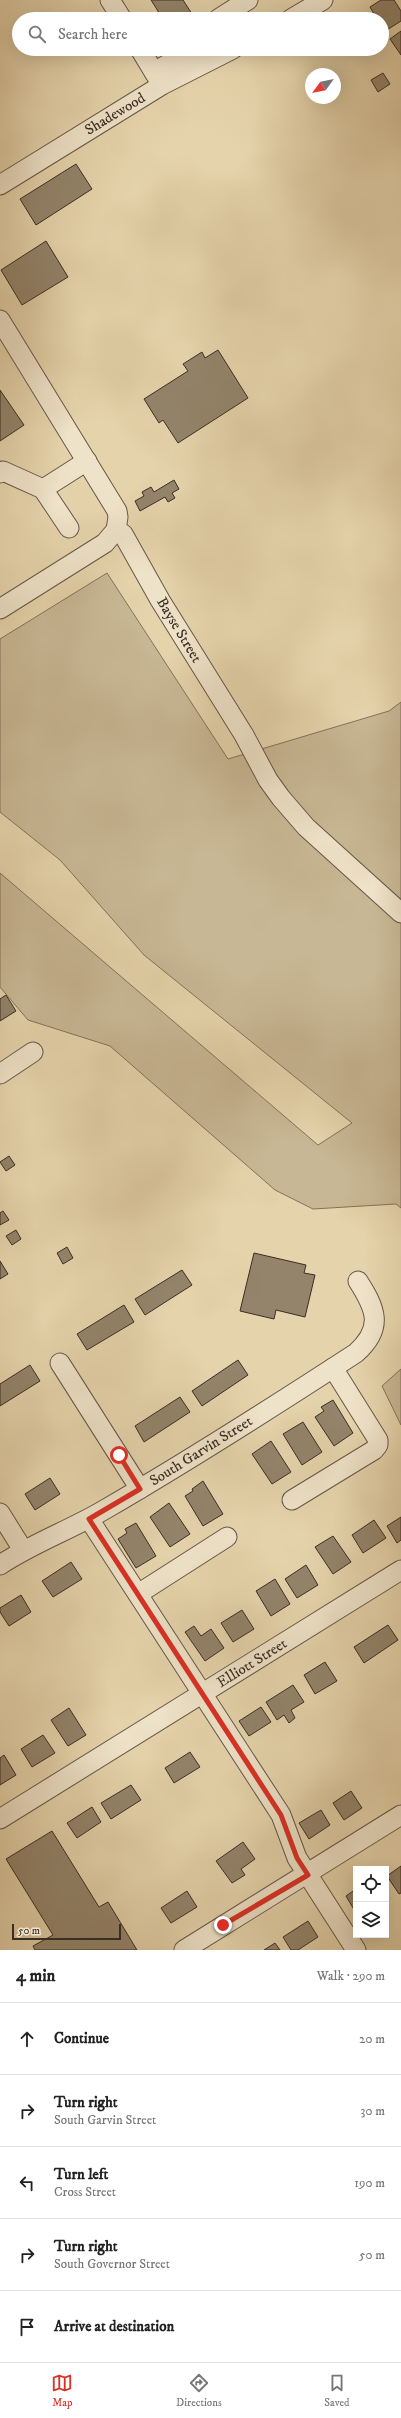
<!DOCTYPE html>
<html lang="en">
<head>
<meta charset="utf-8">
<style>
  :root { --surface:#fff; --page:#f6f6f6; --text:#222; --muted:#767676; --line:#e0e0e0; --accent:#d93025 }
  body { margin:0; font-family:"IM FELL DW Pica",serif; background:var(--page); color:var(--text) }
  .controls { position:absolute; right:12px; bottom:12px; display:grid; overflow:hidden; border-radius:0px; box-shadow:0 4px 16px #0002 }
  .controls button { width:36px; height:36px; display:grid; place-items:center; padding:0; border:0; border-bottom:1px solid var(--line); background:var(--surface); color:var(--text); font:20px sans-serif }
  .compass { position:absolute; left:305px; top:68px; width:36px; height:36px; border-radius:50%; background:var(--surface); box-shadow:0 4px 16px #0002; rotate:237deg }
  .scale { position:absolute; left:12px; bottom:10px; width:109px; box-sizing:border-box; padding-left:4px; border:2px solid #3b2e25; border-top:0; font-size:11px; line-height:14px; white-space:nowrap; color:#3b2e25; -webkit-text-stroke:3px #eee2c8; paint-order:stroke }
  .stop { position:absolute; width:12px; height:12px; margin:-9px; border:3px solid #d93025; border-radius:50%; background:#fff }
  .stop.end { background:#d93025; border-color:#fff; box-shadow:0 1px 4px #0008 }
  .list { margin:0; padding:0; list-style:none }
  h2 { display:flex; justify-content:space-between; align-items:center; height:52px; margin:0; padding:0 16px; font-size:17px }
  h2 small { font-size:13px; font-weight:400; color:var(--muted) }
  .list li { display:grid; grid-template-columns:26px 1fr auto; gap:12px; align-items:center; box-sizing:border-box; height:72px; padding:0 16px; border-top:1px solid var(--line) }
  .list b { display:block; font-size:15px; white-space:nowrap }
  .list p { margin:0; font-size:13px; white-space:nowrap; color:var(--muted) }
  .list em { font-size:13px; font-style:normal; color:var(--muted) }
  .icon { flex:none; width:22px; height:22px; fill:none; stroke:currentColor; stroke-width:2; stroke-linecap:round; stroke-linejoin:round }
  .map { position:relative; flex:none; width:401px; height:1950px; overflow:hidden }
  .search { position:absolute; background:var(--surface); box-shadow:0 4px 16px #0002; left:12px; right:12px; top:12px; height:44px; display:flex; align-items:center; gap:10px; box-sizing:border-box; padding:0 14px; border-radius:22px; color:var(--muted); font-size:15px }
  .sheet { height:412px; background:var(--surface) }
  nav { display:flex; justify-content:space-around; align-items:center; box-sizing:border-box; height:56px; border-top:1px solid var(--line); background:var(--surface); font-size:11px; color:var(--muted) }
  nav a { display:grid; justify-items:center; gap:2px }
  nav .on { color:var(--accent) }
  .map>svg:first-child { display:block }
  .green { fill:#c8b794; stroke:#82725c }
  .building { fill:#93846b; stroke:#3b2e25 }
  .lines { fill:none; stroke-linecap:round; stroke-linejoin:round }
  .minor-casing { stroke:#665746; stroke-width:21 }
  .minor { stroke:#eee2c8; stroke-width:19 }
  .route { stroke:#d93025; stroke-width:5 }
  .labels { text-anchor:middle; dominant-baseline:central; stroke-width:3.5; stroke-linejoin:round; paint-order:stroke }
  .street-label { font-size:15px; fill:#3b2e25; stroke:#eee2c8 }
</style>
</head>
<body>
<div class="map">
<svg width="401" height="1950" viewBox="0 0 401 1950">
  <rect width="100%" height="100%" fill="#e5d3ab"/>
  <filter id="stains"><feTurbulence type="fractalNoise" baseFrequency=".005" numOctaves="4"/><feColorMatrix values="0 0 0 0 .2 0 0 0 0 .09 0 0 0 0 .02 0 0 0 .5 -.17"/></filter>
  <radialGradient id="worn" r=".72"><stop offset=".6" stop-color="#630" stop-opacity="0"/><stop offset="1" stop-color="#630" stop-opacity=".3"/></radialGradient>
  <g class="green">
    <path d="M107 573 228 759 389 711 401 702V1208L396 1204 313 1209 275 1190 110 1046 28 1020 0 987V873L318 1145 352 1123 144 955 60 860 0 812V639Z"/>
    <path d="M401 1369V1425L382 1386Z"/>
  </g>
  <g class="building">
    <path d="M151 0H183L194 17 190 19H163Z"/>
    <path d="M381 0H394L401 11V21L382 33V19H377L370 7Z"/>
    <path d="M401 31V55L390 39Z"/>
    <path d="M383 73 390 84 378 92 371 80Z"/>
    <path d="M76 164 92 189 36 225 20 199Z"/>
    <path d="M46 241 68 277 22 305 1 270Z"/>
    <path d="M218 350 248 398 178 443 163 420 159 423 144 399 188 371 183 364 202 352 205 358Z"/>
    <path d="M0 390 24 425 0 441Z"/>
    <path d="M174 480 179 489 172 493 175 498 168 502 165 497 140 511 135 501 144 496 142 492 151 487 154 492Z"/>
    <path d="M6 995 16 1011 0 1021V999Z"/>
    <path d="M9 1156 15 1165 6 1171 0 1162Z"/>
    <path d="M3 1211 9 1220 0 1225V1213Z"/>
    <path d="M16 1230 21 1239 12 1245 6 1236Z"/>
    <path d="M67 1247 73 1258 63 1264 57 1253Z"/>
    <path d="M254 1253 306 1265 304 1273 315 1275 305 1317 276 1310 274 1319 240 1311Z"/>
    <path d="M0 1261 8 1274 0 1279Z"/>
    <path d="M182 1270 192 1285 145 1315 135 1299Z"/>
    <path d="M124 1305 134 1322 87 1350 77 1334Z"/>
    <path d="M238 1360 248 1375 202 1406 192 1391Z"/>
    <path d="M30 1365 40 1381 0 1406V1384Z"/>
    <path d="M180 1397 190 1412 144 1442 135 1426Z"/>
    <path d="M333 1400 353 1433 334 1446 315 1417 324 1411 321 1407Z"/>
    <path d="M303 1422 322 1452 302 1465 283 1434Z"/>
    <path d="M271 1441 291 1472 272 1484 252 1454Z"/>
    <path d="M50 1478 60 1494 35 1510 25 1494Z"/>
    <path d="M203 1481 223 1514 203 1526 185 1496 193 1491 192 1489Z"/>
    <path d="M169 1503 190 1534 170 1547 150 1517Z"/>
    <path d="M401 1517V1540L397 1543 387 1526Z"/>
    <path d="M374 1520 386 1538 363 1553 352 1535Z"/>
    <path d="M136 1523 156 1556 136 1568 118 1539 127 1533 125 1529Z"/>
    <path d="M333 1536 351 1562 333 1574 315 1547Z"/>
    <path d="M71 1562 82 1579 53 1597 42 1581Z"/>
    <path d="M306 1565 318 1585 297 1598 285 1579Z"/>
    <path d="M275 1579 290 1604 271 1616 256 1591Z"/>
    <path d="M21 1595 31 1612 9 1626 0 1612V1608Z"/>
    <path d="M242 1610 254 1629 233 1642 221 1623Z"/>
    <path d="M388 1625 398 1640 364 1663 354 1647Z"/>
    <path d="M194 1626 201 1636 211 1629 224 1648 205 1661 185 1632Z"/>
    <path d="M325 1662 337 1681 315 1694 304 1675Z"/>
    <path d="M293 1685 304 1702 291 1710 295 1718 289 1723 284 1715 277 1720 266 1702Z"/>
    <path d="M261 1707 271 1722 249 1736 239 1721Z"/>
    <path d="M69 1708 86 1735 68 1746 51 1720Z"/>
    <path d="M43 1735 55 1753 32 1767 21 1749Z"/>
    <path d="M190 1752 200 1767 174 1783 165 1768Z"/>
    <path d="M4 1755 16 1775 0 1785V1758Z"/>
    <path d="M131 1785 141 1800 111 1819 101 1803Z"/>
    <path d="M351 1791 362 1808 344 1820 333 1803Z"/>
    <path d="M92 1807 101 1822 77 1838 67 1823Z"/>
    <path d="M321 1810 330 1825 309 1839 299 1823Z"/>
    <path d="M52 1831 99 1907 108 1902 137 1950H35L33 1946 53 1935 6 1859Z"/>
    <path d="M243 1842 255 1859 241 1869 245 1875 232 1883 216 1861Z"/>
    <path d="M401 1866V1893L399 1894 387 1876Z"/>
    <path d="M356 1889V1913L346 1896Z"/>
    <path d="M187 1891 197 1907 171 1923 161 1908Z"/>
    <path d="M308 1921 318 1937 298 1950H291L283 1937Z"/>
    <path d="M275 1943 280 1950H264Z"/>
  </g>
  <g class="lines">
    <g class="minor-casing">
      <g id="minor">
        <path d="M110 0 122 19"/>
        <path d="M218 19 248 0"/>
        <path d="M291 19 323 0"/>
        <path d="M140 49 160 82"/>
        <path d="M154 72 194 49"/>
        <path d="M0 185 162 85 233 49"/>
        <path d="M0 320 117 511 118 517 116 530 105 543 0 609"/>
        <path d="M0 473 3 471 43 489 87 461"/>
        <path d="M43 489 69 528"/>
        <path d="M116 530 123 534 160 600 244 735 268 780 281 798 306 827 401 913"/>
        <path d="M0 1074 33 1052"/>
        <path d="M60 1363 140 1489"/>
        <path d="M292 1500 374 1450 378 1445V1440L333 1368"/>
        <path d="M0 1513 23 1550"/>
        <path d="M89 1519 281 1815 297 1858 356 1950"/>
        <path d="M0 1565C33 1543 70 1530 104 1510 190 1460 273 1407 356 1353 384 1328 376 1309 358 1281"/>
        <path d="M138 1594 227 1537"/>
        <path d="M0 1819 401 1570"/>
        <path d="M184 1950 401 1815"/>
      </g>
    </g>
    <use href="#minor" class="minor"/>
  </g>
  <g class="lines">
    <path class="route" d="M119 1455 140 1489 89 1519 281 1815 297 1858 308 1875 223 1925"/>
  </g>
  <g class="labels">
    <g class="street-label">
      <text transform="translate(115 114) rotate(-31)">Shadewood</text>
      <text transform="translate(179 630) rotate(59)">Bayse Street</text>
      <text transform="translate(201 1451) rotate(-32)">South Garvin Street</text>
      <text transform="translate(252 1663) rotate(-32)">Elliott Street</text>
    </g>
  </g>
  <rect width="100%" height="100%" filter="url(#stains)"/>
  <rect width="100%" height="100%" fill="url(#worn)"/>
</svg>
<div class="controls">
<button><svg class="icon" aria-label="locate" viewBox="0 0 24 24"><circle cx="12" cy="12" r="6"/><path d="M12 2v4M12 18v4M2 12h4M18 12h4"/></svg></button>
<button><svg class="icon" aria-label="layers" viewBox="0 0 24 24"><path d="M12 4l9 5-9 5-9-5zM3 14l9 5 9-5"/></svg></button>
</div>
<svg class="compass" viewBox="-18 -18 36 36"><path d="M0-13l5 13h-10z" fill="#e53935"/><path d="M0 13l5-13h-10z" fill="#767676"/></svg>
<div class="scale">50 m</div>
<div class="stop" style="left:119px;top:1455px"></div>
<div class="stop end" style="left:223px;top:1925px"></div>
<div class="search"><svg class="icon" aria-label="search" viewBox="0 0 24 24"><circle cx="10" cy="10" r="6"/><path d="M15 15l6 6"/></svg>Search here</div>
</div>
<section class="sheet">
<h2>4 min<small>Walk · 290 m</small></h2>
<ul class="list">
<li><svg class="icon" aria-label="ahead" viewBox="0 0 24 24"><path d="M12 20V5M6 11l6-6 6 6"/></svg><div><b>Continue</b></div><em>20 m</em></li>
<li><svg class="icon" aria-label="right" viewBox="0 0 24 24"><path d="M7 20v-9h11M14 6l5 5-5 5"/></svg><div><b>Turn right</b><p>South Garvin Street</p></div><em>30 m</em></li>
<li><svg class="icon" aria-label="left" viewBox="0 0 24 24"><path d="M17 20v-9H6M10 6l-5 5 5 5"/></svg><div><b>Turn left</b><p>Cross Street</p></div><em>190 m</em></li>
<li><svg class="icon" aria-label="right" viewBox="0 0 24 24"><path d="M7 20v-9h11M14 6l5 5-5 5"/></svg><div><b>Turn right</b><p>South Governor Street</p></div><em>50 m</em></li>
<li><svg class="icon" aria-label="arrive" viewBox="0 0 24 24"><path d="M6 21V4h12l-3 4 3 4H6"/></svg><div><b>Arrive at destination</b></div></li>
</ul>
</section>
<nav>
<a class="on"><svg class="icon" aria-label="map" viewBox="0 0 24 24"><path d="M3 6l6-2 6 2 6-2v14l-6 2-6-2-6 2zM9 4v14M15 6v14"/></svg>Map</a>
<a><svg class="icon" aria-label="directions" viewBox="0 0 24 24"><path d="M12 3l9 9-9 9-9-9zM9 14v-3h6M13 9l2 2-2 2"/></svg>Directions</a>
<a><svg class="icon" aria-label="saved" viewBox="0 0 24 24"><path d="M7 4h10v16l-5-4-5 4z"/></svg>Saved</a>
</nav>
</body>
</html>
